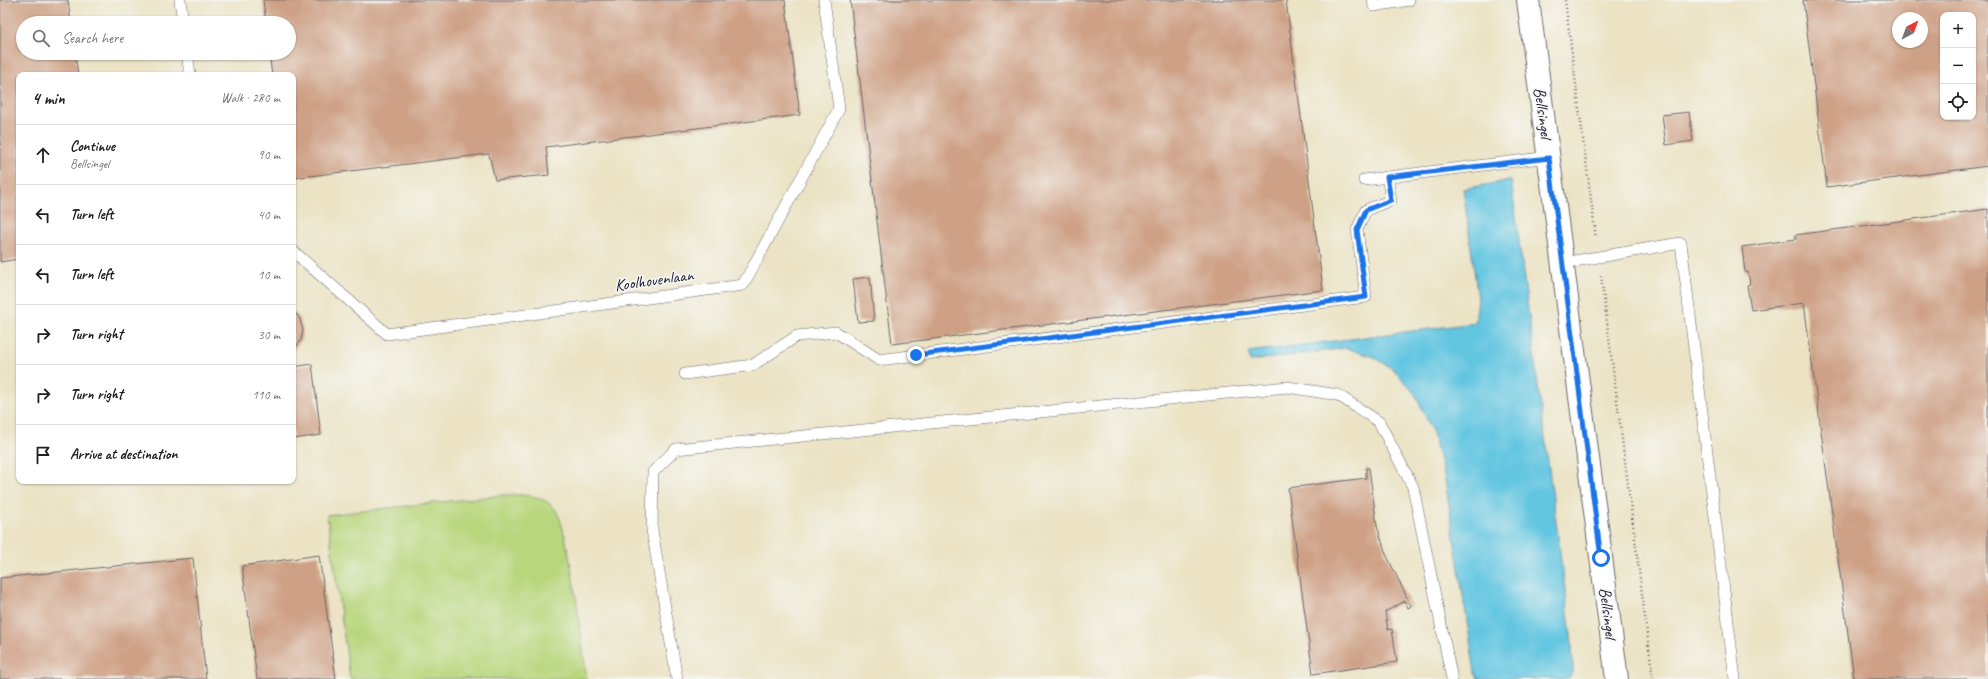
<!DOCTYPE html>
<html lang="en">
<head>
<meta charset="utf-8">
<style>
  :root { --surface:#fff; --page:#f6f6f6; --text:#202124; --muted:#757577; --line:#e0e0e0 }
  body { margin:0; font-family:Caveat,sans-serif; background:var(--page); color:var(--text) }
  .controls { position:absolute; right:12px; top:12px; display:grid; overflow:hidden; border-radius:8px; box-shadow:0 1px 3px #0004 }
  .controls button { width:36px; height:36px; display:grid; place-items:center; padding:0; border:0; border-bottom:1px solid var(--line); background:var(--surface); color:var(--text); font:20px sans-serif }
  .compass { position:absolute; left:1892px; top:12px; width:36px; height:36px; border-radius:50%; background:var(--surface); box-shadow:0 1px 3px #0004; rotate:41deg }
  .stop { position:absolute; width:12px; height:12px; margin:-9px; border:3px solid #1a73e8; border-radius:50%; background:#fff }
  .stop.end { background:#1a73e8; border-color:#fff; box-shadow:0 1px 4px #0008 }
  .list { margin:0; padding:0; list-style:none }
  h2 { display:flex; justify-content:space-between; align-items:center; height:52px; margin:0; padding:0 16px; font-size:17px }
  h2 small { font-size:13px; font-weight:400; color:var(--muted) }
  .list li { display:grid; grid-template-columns:26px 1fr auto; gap:12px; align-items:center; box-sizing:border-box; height:60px; padding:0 16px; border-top:1px solid var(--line) }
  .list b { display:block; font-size:15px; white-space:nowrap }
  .list p { margin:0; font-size:13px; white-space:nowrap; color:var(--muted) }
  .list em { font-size:13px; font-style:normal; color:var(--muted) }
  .icon { flex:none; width:22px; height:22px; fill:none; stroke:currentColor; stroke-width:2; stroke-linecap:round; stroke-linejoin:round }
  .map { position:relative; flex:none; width:1988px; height:679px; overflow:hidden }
  .search { position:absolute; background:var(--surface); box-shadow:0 1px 3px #0004; left:16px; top:16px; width:280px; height:44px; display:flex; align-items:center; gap:10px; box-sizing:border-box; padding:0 14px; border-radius:22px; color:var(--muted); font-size:15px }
  .panel { position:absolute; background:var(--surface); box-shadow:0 1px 3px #0004; left:16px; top:72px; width:280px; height:412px; border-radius:8px }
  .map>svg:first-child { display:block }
  .green { fill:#b8d67c; stroke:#6d7c5c }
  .water { fill:#63c6e1; stroke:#42748e }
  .building { fill:#cea085; fill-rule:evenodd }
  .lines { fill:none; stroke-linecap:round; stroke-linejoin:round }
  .lane-casing { stroke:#68666b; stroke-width:12 }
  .street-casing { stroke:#68666b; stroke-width:24 }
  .path { stroke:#68666b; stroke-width:2.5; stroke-dasharray:1 3; stroke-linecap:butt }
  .lane { stroke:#fff; stroke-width:11 }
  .street { stroke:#fff; stroke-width:22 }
  .route { stroke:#1a73e8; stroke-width:5 }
  .labels { text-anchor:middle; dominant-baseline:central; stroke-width:3.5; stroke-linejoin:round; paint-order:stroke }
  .street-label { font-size:17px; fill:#22223b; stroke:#f6f6f2 }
</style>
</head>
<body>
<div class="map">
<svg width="1988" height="679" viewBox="0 0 1988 679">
  <rect width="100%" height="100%" fill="#f6f6f2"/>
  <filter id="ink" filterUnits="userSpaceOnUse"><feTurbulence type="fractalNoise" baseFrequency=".025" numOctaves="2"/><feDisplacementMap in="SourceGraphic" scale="8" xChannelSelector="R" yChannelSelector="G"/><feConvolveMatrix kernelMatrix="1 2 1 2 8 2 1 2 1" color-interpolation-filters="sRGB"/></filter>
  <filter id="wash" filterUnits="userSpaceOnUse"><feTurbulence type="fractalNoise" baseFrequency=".012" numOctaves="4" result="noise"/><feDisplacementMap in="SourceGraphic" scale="16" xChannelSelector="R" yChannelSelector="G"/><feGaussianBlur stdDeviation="0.9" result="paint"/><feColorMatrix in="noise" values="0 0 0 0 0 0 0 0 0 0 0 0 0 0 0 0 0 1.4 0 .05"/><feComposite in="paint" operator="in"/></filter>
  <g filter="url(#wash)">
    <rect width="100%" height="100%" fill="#ebe3c4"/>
    <path class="green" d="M503 495C521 495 540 493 554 508 570 525 582 650 587 679H350L327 515Z"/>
    <path class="water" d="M1511 180 1572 643 1573 670 1569 679H1478L1475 673 1445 480 1433 433 1415 394 1394 370 1374 357 1346 348 1250 361 1248 352 1475 323 1478 299 1463 189Z"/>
    <g id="blocks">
      <g class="building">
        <path d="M0 0H68L71 23H23V53H75L78 75H19V259L0 262Z"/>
        <path d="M263 0H785L800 115 546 147 549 175 495 180 489 154 293 178V75H272L269 53H289V23H266Z"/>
        <path d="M850 0H1286L1323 290 892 344Z"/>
        <path d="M1803 0H1988V166L1827 187ZM1943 15H1973V117H1943ZM1898 18H1922V42H1898Z"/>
        <path d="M1689 112 1693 141 1666 145 1662 115Z"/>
        <path d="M1988 209V679H1854L1804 303 1751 310 1747 285 1750 284 1748 272H1745L1742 247 1796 239 1795 235Z"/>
        <path d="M870 277 874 321 858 322 853 279Z"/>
        <path d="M293 311 299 317 303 330 301 340 293 351Z"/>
        <path d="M312 364 321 435 293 439V367Z"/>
        <path d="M1366 468H1369L1377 526 1386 554 1411 606 1408 608 1405 601 1385 612 1388 630 1392 629 1397 662 1313 674 1288 488 1366 478Z"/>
        <path d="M319 555 336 679H257L242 566Z"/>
        <path d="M193 558 206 679H0V578Z"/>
      </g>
    </g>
  </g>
  <g filter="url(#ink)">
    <use href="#blocks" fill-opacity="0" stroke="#68666b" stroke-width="1"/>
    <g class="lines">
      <g class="lane-casing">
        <g id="lane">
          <path d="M180 0 183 23"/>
          <path d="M1373 0 1374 6 1409 0"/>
          <path d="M187 53 190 75"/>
          <path d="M1364 180 1549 157"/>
          <path d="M293 251 387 334 743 285 839 109 824 0"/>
          <path d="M1563 263 1681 243 1735 679"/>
          <path d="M685 374 753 365 797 336 836 332 879 360 1366 297 1357 230 1366 210 1391 200 1387 177"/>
          <path d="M677 679 652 530 653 472 676 449 1287 387 1338 395 1379 422 1413 487 1452 679"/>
        </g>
      </g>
      <g class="street-casing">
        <path id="street" d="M1528 0 1617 679"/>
      </g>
      <g class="path">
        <path d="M1565 0 1596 238"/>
        <path d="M1601 276 1653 679"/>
      </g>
      <use href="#lane" class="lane"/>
      <use href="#street" class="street"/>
    </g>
  </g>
  <g class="lines" filter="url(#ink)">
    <path class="route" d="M916 355 1366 297 1357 230 1366 210 1391 200 1387 177 1549 158 1601 558"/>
  </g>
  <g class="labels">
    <g class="street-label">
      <text transform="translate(1543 113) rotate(82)">Bellsingel</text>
      <text transform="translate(654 280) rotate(-8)">Koolhovenlaan</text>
      <text transform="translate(1608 613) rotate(83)">Bellsingel</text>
    </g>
  </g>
</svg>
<div class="controls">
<button>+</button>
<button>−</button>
<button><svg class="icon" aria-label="locate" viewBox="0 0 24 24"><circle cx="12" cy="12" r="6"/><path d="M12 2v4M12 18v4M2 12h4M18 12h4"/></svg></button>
</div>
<svg class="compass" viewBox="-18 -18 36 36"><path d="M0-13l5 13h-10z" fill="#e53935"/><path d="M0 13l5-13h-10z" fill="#757577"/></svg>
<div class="stop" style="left:1601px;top:558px"></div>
<div class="stop end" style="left:916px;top:355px"></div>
<div class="search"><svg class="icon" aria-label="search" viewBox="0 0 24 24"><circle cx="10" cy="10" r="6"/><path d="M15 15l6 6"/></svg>Search here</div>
<section class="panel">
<h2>4 min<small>Walk · 280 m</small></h2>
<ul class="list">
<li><svg class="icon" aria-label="ahead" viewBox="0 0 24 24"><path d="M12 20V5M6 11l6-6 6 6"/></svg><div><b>Continue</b><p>Bellsingel</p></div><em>90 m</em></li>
<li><svg class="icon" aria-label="left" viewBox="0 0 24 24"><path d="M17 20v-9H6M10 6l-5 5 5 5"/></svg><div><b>Turn left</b></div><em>40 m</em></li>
<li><svg class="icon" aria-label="left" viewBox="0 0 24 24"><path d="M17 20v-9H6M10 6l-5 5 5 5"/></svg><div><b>Turn left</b></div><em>10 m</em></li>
<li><svg class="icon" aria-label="right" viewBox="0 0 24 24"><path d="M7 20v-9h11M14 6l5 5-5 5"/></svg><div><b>Turn right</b></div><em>30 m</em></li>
<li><svg class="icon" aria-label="right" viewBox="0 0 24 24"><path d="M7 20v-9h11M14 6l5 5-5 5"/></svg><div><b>Turn right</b></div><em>110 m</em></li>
<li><svg class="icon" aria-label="arrive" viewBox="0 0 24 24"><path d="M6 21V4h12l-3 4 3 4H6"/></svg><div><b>Arrive at destination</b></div></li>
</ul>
</section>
</div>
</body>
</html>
